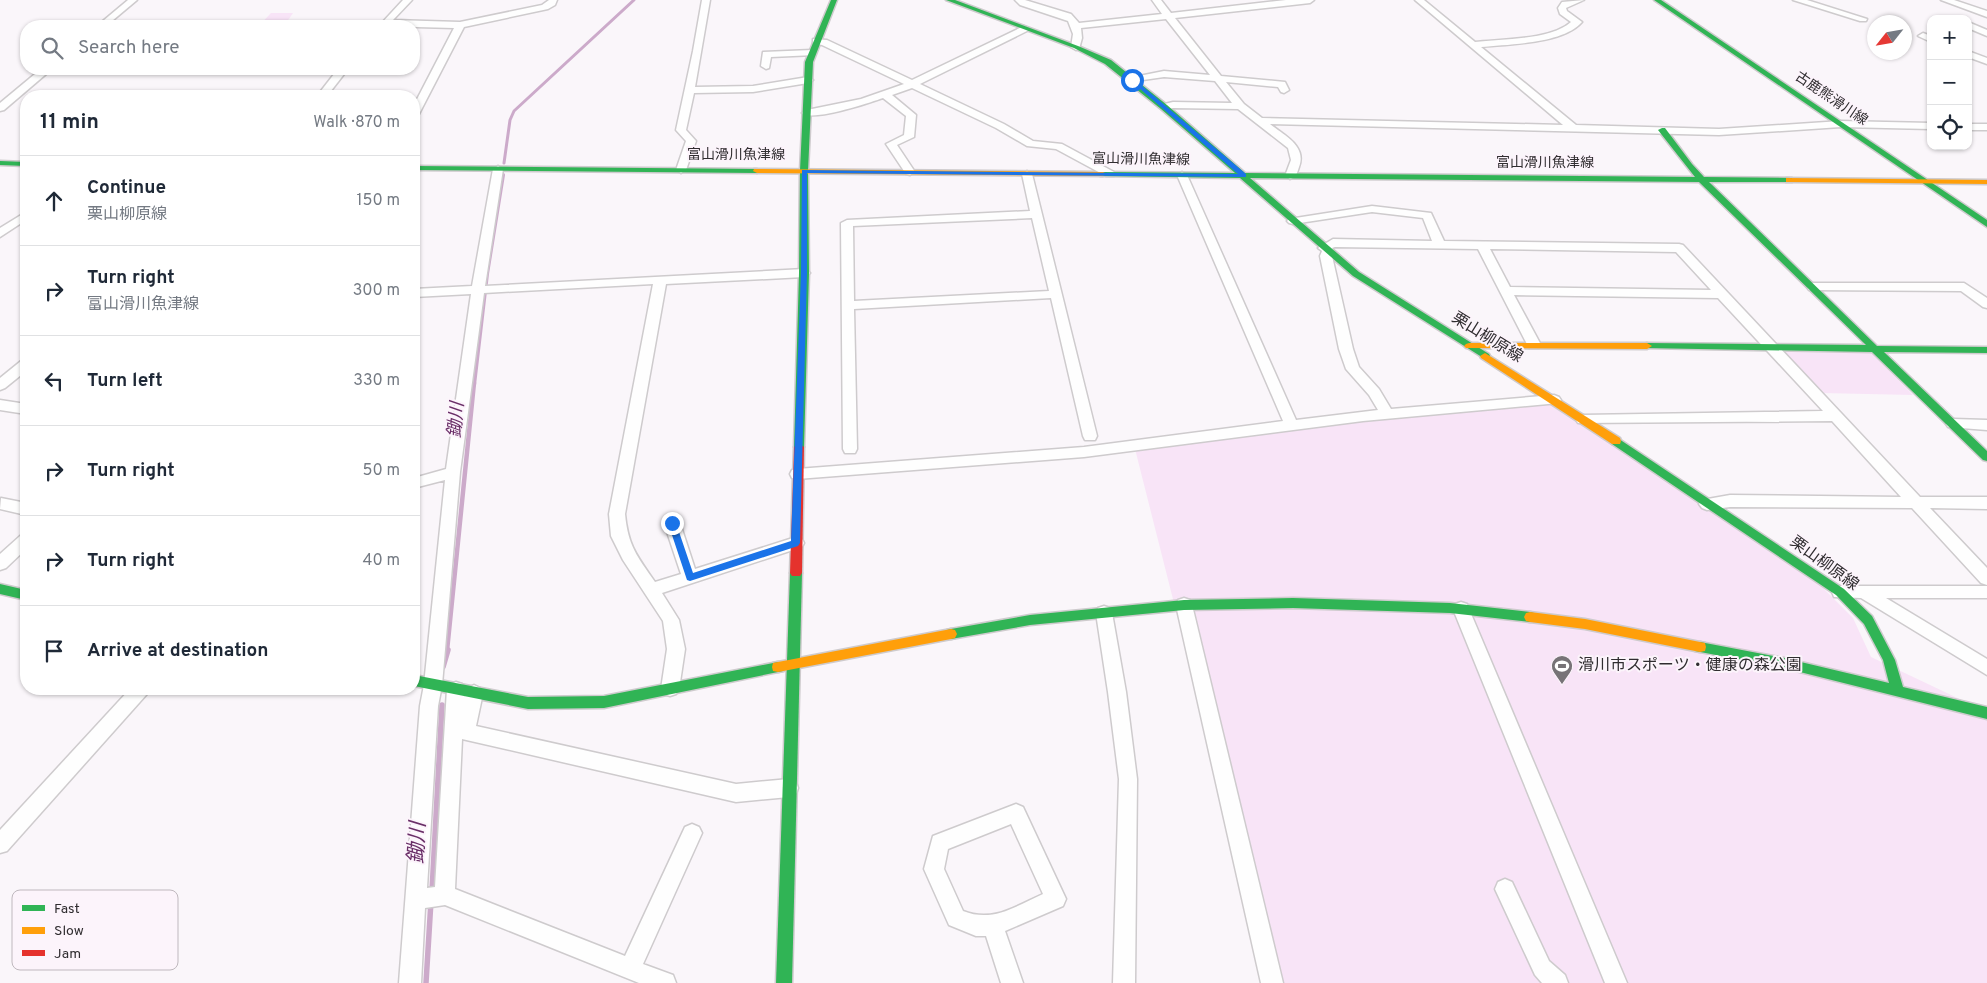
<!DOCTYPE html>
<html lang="en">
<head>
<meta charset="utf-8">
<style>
  :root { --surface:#fff; --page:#f2f2f3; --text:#1f2937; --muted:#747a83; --line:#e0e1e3 }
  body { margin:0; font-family:Overpass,"Noto Sans JP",sans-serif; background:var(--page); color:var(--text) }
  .controls { position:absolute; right:15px; top:15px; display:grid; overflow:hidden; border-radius:10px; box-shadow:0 1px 4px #0004 }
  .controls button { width:45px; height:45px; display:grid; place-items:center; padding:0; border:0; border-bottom:1px solid var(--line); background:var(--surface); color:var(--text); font:25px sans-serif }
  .compass { position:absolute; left:1867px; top:15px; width:45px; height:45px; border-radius:50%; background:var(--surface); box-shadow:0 1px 4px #0004; rotate:239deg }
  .stop { position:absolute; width:15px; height:15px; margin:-11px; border:4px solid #1a73e8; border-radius:50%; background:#fff }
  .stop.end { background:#1a73e8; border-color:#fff; box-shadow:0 1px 5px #0008 }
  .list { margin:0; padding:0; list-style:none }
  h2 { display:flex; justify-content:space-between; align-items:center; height:65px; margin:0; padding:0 20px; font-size:21px }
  h2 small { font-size:16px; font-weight:400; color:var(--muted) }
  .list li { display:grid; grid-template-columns:32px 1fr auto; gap:15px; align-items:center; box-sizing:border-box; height:90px; padding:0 20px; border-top:1px solid var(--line) }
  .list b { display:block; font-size:19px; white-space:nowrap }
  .list p { margin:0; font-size:16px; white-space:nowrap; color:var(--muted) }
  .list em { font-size:16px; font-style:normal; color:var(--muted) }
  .icon { flex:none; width:28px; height:28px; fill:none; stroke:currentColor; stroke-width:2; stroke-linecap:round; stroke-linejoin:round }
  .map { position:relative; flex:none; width:1987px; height:983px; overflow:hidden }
  .search { position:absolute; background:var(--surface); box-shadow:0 1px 4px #0004; left:20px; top:20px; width:400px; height:55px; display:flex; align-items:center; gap:12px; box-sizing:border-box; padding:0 18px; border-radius:20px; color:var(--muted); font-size:19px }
  .panel { position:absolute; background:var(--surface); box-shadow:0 1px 4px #0004; left:20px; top:90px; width:400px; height:605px; border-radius:20px }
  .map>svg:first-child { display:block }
  .green { fill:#f8e4f7 }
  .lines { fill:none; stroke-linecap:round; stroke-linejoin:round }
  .stream-far3 { stroke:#ccaaca; stroke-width:3 }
  .stream-far2 { stroke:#ccaaca; stroke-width:4 }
  .stream-far1 { stroke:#ccaaca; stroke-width:4.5 }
  .stream { stroke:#ccaaca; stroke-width:5.5 }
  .street-casing { stroke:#cecbcd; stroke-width:3 }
  .fast-casing { stroke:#cecbcd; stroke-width:3 }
  .slow-casing { stroke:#cecbcd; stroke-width:3 }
  .jam-casing { stroke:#cecbcd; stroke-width:3 }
  .street { fill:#fefefe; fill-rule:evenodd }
  .fast { fill:#30b455; fill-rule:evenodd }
  .slow { fill:#ff9f0a; fill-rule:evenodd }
  .jam { fill:#e5322d; fill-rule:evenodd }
  .route { fill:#1a73e8 }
  .labels { text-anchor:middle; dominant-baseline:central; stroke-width:4; stroke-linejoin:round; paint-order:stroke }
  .far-street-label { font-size:14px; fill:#302d30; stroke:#fcf4fb }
  .street-label { font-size:16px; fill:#302d30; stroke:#fcf4fb }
  .poi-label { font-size:16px; fill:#302d30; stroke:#fcf4fb; text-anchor:start }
  .water-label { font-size:18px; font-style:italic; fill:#6a2f68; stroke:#fcf4fb }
  .near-water-label { font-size:21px; font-style:italic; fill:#6a2f68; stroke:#fcf4fb }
  .key { fill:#fcf4fb; stroke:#bfb8be; stroke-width:1 }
  .key-label { font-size:14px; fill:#302d30 }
</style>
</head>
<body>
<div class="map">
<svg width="1987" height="983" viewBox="0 0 1987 983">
  <rect width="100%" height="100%" fill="#faf6fa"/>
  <g class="green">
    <path d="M271 13H293L284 26H259Z"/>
    <path d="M1783 352 1872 353 1913 395 1821 393Z"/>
    <path d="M1554 400 1797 562 1853 618 1871 657 1987 712V983H1270L1134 445Z"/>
  </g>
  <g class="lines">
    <path class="stream-far3" d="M504 163 510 120 514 111 634 0"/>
    <path class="stream-far2" d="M474 385 487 274 503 175"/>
    <path class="stream-far1" d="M447 651 474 383"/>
    <g class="stream">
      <path d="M443 667 448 650"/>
      <path d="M432 891 442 705"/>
      <path d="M426 983 431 901"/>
    </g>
    <g class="street-casing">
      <g id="street">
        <path d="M128 0H137L106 26H97Z"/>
        <path d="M403 0H412L393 20 460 22 542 5 549 0H557L555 5 548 9 464 27 419 114 414 117V105L454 28 379 26Z"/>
        <path d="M702 0H710L695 87 753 86 808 77 813 80 808 83 753 92 694 93 686 130 696 141 686 170 681 173 676 170 686 141 676 130 693 51Z"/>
        <path d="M1015 0H1025L1071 14 1079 23 1162 14 1152 0H1161L1171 13 1286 0H1314L1310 3 1175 18 1221 76 1285 82 1289 90 1284 93 1281 92 1278 87 1226 82 1244 104 1262 118 1563 125 1415 0H1424L1475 42C1502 39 1551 40 1571 22L1560 14 1558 8 1562 2 1584 0 1566 8 1567 11 1582 22C1563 44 1509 44 1481 47L1576 125 1719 129 1841 121 1931 123V129L1841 127 1719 135 1270 124C1285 136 1307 146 1299 167 1297 173 1296 178 1290 179L1285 176 1291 160 1288 148 1238 109 1173 108 1164 110 1159 107 1160 105 1173 102 1232 103 1215 81 1164 77 1129 82V78L1164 71 1210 75 1166 19 1081 28 1082 38 1079 49 1076 50 1071 47 1073 34 1068 21 1020 5Z"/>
        <path d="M1793 0H1807L1867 19 1866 21H1860Z"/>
        <path d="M1941 0H1954L1987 11V17Z"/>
        <path d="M1968 22 1987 30V36L1968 28Z"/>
        <path d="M1024 26 1029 29 1027 31 920 84 1004 124 1033 141 1062 144 1114 172 1115 174 1114 176H1106L1056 149 1027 146 996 128 912 88 892 95 916 115 914 137 897 145 915 172 910 175 906 174 886 144 904 135 906 116 883 98C869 103 812 122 802 113L807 110 861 99 904 84 822 45 813 43V39L827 40 912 80Z"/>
        <path d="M1923 33 1931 36V42L1918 36Z"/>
        <path d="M812 50 815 51V55L771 57 769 68 766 69 761 66 763 52Z"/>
        <path d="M1968 51 1987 58V64L1968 57Z"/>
        <path d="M41 69H52L4 110 0 111V103Z"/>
        <path d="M338 69H348L327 96H317Z"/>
        <rect x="1968" y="124" width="19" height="6"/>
        <path d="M498 166 503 169 485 286 804 269 810 273 804 277 666 284 625 514C628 546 637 556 655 582L681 574 664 523 667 519 672 517 677 519 680 523 695 569 796 537 802 539 804 543 802 547 662 593 679 620 685 649 679 689 676 694 670 696 664 694 661 689 667 649 663 621 623 560 611 536 609 514 653 284 484 293 460 472 442 685 438 706 427 888 435 887 447 689 450 684 456 682 462 684 465 689 464 697 468 688 474 685 480 688 483 693 476 726 736 784 789 779 796 782 798 788 796 794 789 797 736 802 462 739 455 889 625 956 685 827 692 824 699 827 702 833 643 964 673 975 676 983H639L445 905 425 908 421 983H399L420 706 424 685 445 480 414 488V478L446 469 471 294 414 297V289L472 286 493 169Z"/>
        <path d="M1027 171 1032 174 1097 436 1095 440H1085L1083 436 1051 298 854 309 857 449 855 453H845L843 449 841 223 847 220 1030 211 1022 174ZM1032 218 1049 291 854 301 853 226Z"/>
        <path d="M1182 172 1187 175 1296 420 1378 410 1369 395 1346 369 1339 349 1320 256 1322 251 1318 248 1333 239 1432 241 1423 218 1372 212 1293 224 1289 223 1287 221 1289 219 1372 206 1431 213 1444 241 1679 244 1683 245 1920 497H1987V509L1930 508 1987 568V585L1981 583 1912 508 1730 507 1707 510 1702 508 1699 504 1702 500 1730 495 1901 497 1832 421 1578 423 1576 420 1578 417 1583 415 1823 411 1718 298 1514 295 1541 345 1539 348H1529L1478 249 1335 247 1332 248 1334 251 1332 256 1353 349 1359 367 1379 389 1391 409 1554 395 1559 397 1561 400 1559 403 1363 421 1084 457 797 479 792 478 790 474 792 470 797 469 1084 447 1283 421 1177 175ZM1490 249 1676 252 1711 290 1510 287Z"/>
        <path d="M26 212V220L0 237V228Z"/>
        <path d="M1813 283H1964L1987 298V308L1983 307 1961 291 1809 290 1807 287Z"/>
        <path d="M26 360V371L5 388 0 390V378L21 361Z"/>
        <path d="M0 400 26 404V414L0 410Z"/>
        <path d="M1953 419 1987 420V430L1948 427 1946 424 1948 421Z"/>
        <path d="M1 498 26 503V515L0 509Z"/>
        <path d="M26 534V549L6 568 0 570V554L20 536Z"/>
        <path d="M1840 586H1987V598H1886L1987 659V675L1861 598 1834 597 1832 592 1834 587Z"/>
        <path d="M1184 598 1190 600 1192 605 1283 983H1261L1176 605 1178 600Z"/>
        <path d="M1461 602 1467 604 1469 609 1627 983H1605L1453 609 1455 604Z"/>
        <path d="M1104 606 1110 608 1112 613 1126 692 1137 779 1135 983H1113L1119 779 1108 692 1096 613 1098 608Z"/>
        <path d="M130 689H150L147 694 7 851 0 853V830Z"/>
        <path d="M1016 804 1023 807 1066 899 1063 906 1005 931 1023 983H1001L986 936H976L949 925 924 869 933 836ZM1011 824 1043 894C1016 906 993 923 963 911L944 869 948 849Z"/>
        <path d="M1505 879 1512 882 1549 961 1565 975 1568 983H1542L1535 975 1495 889 1498 882Z"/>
      </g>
    </g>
    <g class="fast-casing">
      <g id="fast">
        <path d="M831 0H837L813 62 808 171 809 273 804 447 799 451 794 447 799 273 800 171 805 62Z"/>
        <path d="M946 0H955L1078 46 1111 60 1167 105 1245 173 1695 177 1658 130 1662 128H1665L1692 164 1704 177 1792 178V182H1709L1877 346 1987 347V353L1884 352 1987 451V461L1983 460 1872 352 1644 348 1642 346 1644 344 1647 343 1866 345 1699 182 1250 178 1359 272 1489 354 1490 356 1485 359 1353 276 1240 178 1100 176V172H1103L1235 173 1161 109 1105 64 1074 48Z"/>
        <path d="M1654 0H1661L1987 220V227Z"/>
        <path d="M0 161 26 162V166L0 165Z"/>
        <path d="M414 166 757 169 761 171 757 173 414 170Z"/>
        <path d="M1616 437 1844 589 1872 616 1895 660 1903 687 1987 707V719L1784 668 1695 651 1694 647 1695 643 1700 642 1784 658 1889 683 1883 660 1864 624 1836 595 1612 444 1611 441Z"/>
        <path d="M796 568 800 570 802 573 792 983H776L790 573 792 570Z"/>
        <path d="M0 584 26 590V600L0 594Z"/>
        <path d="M1293 598 1450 603 1530 612 1534 613 1536 617 1534 621 1530 622 1450 613 1293 608 1184 610 1030 625 951 639 947 638 945 634 947 630 951 629 1030 615 1184 600Z"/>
        <path d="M778 662 783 663 784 667 783 671 778 672 604 708 528 709 414 686V675L528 697 604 696Z"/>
      </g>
    </g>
    <g class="slow-casing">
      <g id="slow">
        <path d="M754 169 1103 172 1107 174 1103 176 757 173 753 171Z"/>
        <path d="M1786 178 1987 180V184L1789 182H1786Z"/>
        <path d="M1469 343H1647L1652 346 1647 349 1466 348 1464 346 1466 344Z"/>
        <path d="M1485 353 1620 438 1621 441 1620 444H1612L1481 358 1480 356Z"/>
        <path d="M1530 612 1585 619 1705 643 1706 647 1705 651 1700 652 1585 629 1530 622 1526 621 1524 617 1526 613Z"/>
        <path d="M951 629 955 630 957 634 955 638 951 639 778 672 773 671 772 667 773 663 778 662Z"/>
      </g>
    </g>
    <g class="jam-casing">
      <path id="jam" d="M799 443 804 447 802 573 800 576H792L790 573 794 447Z"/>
    </g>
    <use href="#street" class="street"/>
    <use href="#fast" class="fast"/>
    <use href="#slow" class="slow"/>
    <use href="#jam" class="jam"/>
  </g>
  <path class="route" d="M1131 79H1134L1246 174V177L807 173V273L800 543 798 546 690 581 687 580 668 523 669 521 672 520 676 523 693 573 791 541 801 273 802 170 1238 174 1131 81Z"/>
  <defs>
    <g id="stadium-pin" transform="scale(1.125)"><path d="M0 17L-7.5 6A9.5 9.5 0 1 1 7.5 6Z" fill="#777377" stroke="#fcf4fb"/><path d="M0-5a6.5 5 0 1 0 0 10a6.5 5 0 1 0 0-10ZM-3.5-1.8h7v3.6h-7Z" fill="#fff"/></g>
  </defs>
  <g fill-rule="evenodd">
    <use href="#stadium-pin" x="1562" y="666"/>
  </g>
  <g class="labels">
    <g class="far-street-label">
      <text transform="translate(1831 99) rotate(34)">古鹿熊滑川線</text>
      <text x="736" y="155">富山滑川魚津線</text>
      <text transform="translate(1141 160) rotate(1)">富山滑川魚津線</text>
      <text x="1545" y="163">富山滑川魚津線</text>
    </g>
    <g class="street-label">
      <text transform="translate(1487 338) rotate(32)">栗山柳原線</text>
      <text transform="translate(1824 564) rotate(36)">栗山柳原線</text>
    </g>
    <g class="poi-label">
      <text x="1578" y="666">滑川市スポーツ・健康の森公園</text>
    </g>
    <g class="water-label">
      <text transform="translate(457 420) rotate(-85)">鋤川</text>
    </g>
    <g class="near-water-label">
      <text transform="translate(418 843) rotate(-87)">鋤川</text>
    </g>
  </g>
  <rect x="12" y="890" width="166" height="80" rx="8" class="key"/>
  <rect x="22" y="905" width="23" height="6" fill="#30b455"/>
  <rect x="22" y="927" width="23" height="7" fill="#ff9f0a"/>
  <rect x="22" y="950" width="23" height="6" fill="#e5322d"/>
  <g class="key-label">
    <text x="54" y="913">Fast</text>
    <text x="54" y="935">Slow</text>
    <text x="54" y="958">Jam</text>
  </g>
</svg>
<div class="controls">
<button>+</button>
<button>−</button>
<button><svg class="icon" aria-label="locate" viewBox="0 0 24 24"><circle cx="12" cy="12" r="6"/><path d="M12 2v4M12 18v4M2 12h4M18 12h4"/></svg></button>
</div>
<svg class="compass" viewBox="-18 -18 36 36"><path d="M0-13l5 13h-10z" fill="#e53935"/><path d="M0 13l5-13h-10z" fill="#747a83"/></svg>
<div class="stop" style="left:1132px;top:80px"></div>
<div class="stop end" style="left:672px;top:523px"></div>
<div class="search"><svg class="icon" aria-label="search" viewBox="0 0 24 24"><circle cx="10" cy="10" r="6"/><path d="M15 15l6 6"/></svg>Search here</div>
<section class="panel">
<h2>11 min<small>Walk · 870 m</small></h2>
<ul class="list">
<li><svg class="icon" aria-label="ahead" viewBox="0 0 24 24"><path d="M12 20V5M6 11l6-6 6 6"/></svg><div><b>Continue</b><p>栗山柳原線</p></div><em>150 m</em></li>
<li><svg class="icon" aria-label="right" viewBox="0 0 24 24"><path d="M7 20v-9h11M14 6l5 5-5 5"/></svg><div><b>Turn right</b><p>富山滑川魚津線</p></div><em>300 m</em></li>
<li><svg class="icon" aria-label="left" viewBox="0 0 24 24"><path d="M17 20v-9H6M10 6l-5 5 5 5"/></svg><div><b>Turn left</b></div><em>330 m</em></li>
<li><svg class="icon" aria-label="right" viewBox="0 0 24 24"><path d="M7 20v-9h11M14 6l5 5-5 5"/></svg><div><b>Turn right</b></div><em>50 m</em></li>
<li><svg class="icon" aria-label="right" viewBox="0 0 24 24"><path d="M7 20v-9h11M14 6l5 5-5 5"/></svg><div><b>Turn right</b></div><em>40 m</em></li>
<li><svg class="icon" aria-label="arrive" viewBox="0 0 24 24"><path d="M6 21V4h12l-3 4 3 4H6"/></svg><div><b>Arrive at destination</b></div></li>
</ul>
</section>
</div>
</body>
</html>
